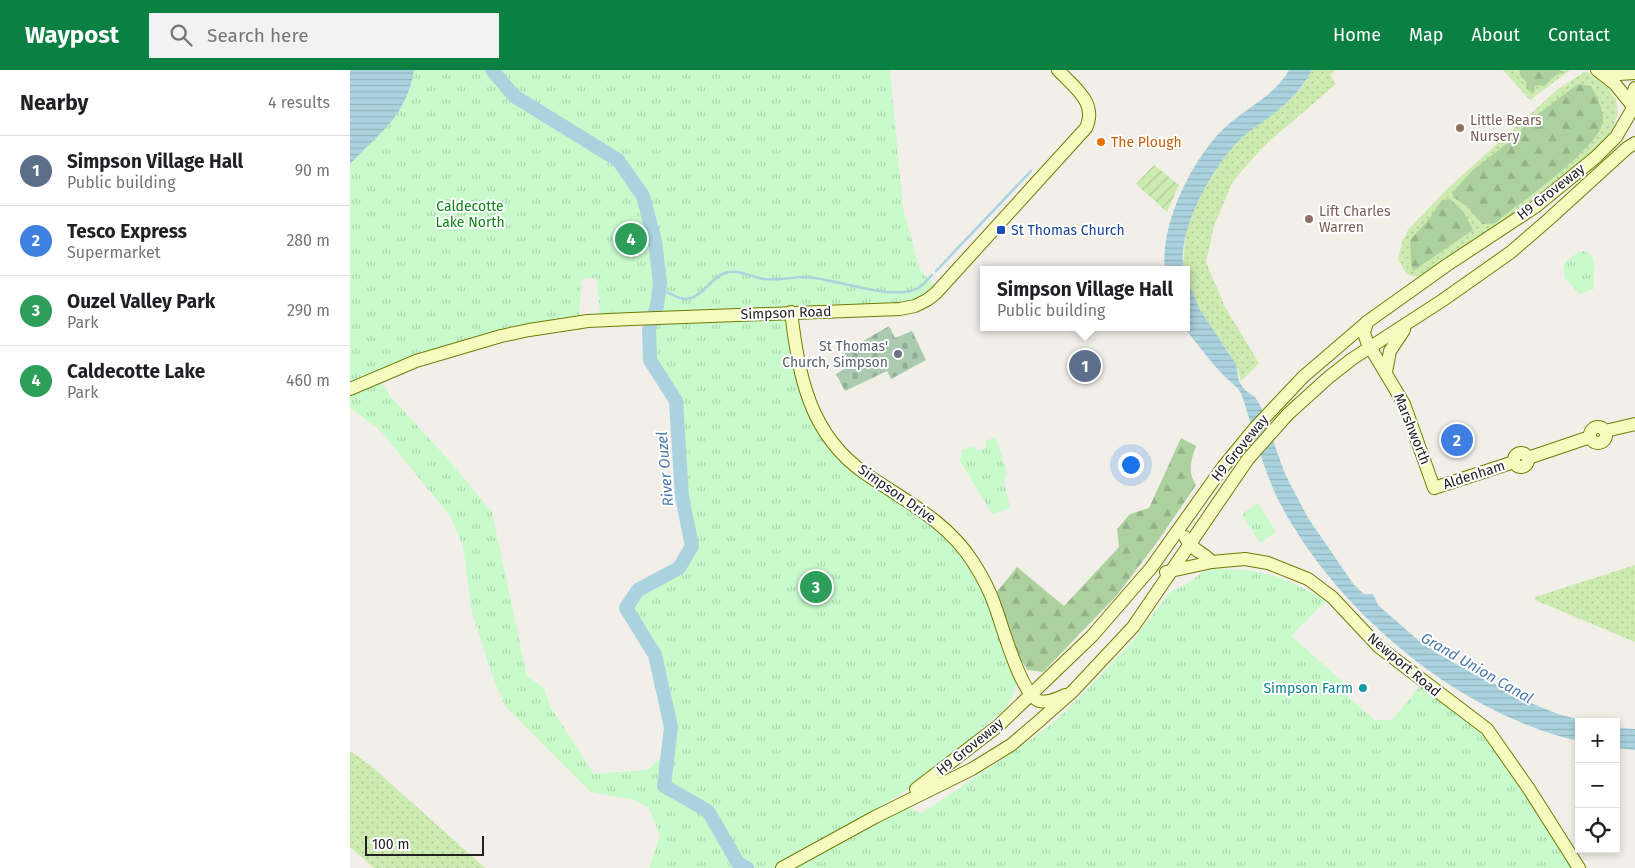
<!DOCTYPE html>
<html lang="en">
<head>
<meta charset="utf-8">
<style>
  :root { --surface:#fff; --page:#f2f2f2; --text:#202124; --muted:#757577; --line:#e0e0e0; --accent:#0b8043 }
  body { margin:0; font-family:"Fira Sans",sans-serif; background:var(--page); color:var(--text) }
  .controls { position:absolute; right:15px; bottom:15px; display:grid; overflow:hidden; border-radius:0px; box-shadow:0 2px 8px #0003 }
  .controls button { width:45px; height:45px; display:grid; place-items:center; padding:0; border:0; border-bottom:1px solid var(--line); background:var(--surface); color:var(--text); font:25px sans-serif }
  .scale { position:absolute; left:15px; bottom:12px; width:119px; box-sizing:border-box; padding-left:5px; border:2px solid #222; border-top:0; font-size:14px; line-height:18px; white-space:nowrap; color:#222; -webkit-text-stroke:4px #fff; paint-order:stroke }
  .you { position:absolute; left:780px; top:394px; width:18px; height:18px; margin:-12px; border:4px solid #fff; border-radius:50%; background:#1a73e8; box-shadow:0 0 0 8px #1a73e833 }
  .badge { display:grid; place-items:center; width:32px; height:32px; border-radius:50%; background:var(--accent); color:#fff; font-size:16px; font-weight:700 }
  .pin { position:absolute; translate:-50% -50%; border:2px solid #fff; box-shadow:0 1px 5px #0006 }
  .popup { position:absolute; left:630px; top:196px; width:210px; height:65px; box-sizing:border-box; display:grid; place-content:center; border-radius:0px; background:var(--surface); filter:drop-shadow(0 1px 4px #0005); font-size:16px; white-space:nowrap; color:var(--muted) }
  .popup b { font-size:19px; color:var(--text) }
  .popup::after { content:''; position:absolute; left:50%; top:100%; margin-left:-10px; border:10px solid transparent; border-top-color:var(--surface) }
  .list { margin:0; padding:0; list-style:none }
  h2 { display:flex; justify-content:space-between; align-items:center; height:65px; margin:0; padding:0 20px; font-size:21px }
  h2 small { font-size:16px; font-weight:400; color:var(--muted) }
  .list li { display:grid; grid-template-columns:32px 1fr auto; gap:15px; align-items:center; box-sizing:border-box; height:70px; padding:0 20px; border-top:1px solid var(--line) }
  .list b { display:block; font-size:19px; white-space:nowrap }
  .list p { margin:0; font-size:16px; white-space:nowrap; color:var(--muted) }
  .list em { font-size:16px; font-style:normal; color:var(--muted) }
  .icon { flex:none; width:28px; height:28px; fill:none; stroke:currentColor; stroke-width:2; stroke-linecap:round; stroke-linejoin:round }
  .map { position:relative; flex:none; width:1285px; height:798px; overflow:hidden }
  header { display:flex; align-items:center; gap:30px; box-sizing:border-box; height:70px; padding:0 25px; background:var(--accent); color:#fff }
  header strong { font-size:24px }
  nav { display:flex; gap:28px; margin-inline-start:auto; font-size:18px }
  .search { width:350px; height:45px; background:var(--page); display:flex; align-items:center; gap:12px; box-sizing:border-box; padding:0 18px; border-radius:0px; color:var(--muted); font-size:19px }
  main { display:flex }
  aside { flex:1; background:var(--surface) }
  .map>svg:first-child { display:block }
  .grass { fill:url(#grass-dots) }
  .forest { fill:url(#forest-firs) }
  .cemetery { fill:url(#cemetery-stones) }
  .park { fill:url(#park-tufts); fill-rule:evenodd }
  .garden { fill:url(#garden-furrows) }
  .water { fill:url(#water-rules) }
  .lines { fill:none; stroke-linecap:round; stroke-linejoin:round }
  .stream { stroke:#aad3df; stroke-width:2.5 }
  .river { stroke:#aad3df; stroke-width:14 }
  .secondary-casing { stroke:#707d05; stroke-width:14 }
  .secondary { stroke:#f7fabf; stroke-width:12 }
  .education-dot { fill:#8d6e63; stroke:#fff; stroke-width:2 }
  .food-dot { fill:#e8710a; stroke:#fff; stroke-width:2 }
  .transit-dot { fill:#1a4fb4; stroke:#fff; stroke-width:2 }
  .worship-dot { fill:#6b7280; stroke:#fff; stroke-width:2 }
  .culture-dot { fill:#0f9aa8; stroke:#fff; stroke-width:2 }
  .labels { text-anchor:middle; dominant-baseline:central; stroke-width:4; stroke-linejoin:round; paint-order:stroke }
  .education-label { font-size:14px; fill:#785e54; stroke:#fff; text-anchor:start }
  .food-label { font-size:14px; fill:#c56008; stroke:#fff; text-anchor:start }
  .street-label { font-size:14px; fill:#222; stroke:#fff }
  .park-label { font-size:14px; fill:#0c8416; stroke:#fff }
  .transit-label { font-size:14px; fill:#164399; stroke:#fff; text-anchor:start }
  .worship-label { font-size:14px; fill:#5b616d; stroke:#fff; text-anchor:end }
  .culture-label { font-size:14px; fill:#0d838f; stroke:#fff; text-anchor:end }
  .water-label { font-size:15px; font-style:italic; fill:#4a7aab; stroke:#fff }
</style>
</head>
<body>
<header>
<strong>Waypost</strong>
<div class="search"><svg class="icon" aria-label="search" viewBox="0 0 24 24"><circle cx="10" cy="10" r="6"/><path d="M15 15l6 6"/></svg>Search here</div>
<nav><a>Home</a><a>Map</a><a>About</a><a>Contact</a></nav>
</header>
<main>
<aside>
<h2>Nearby<small>4 results</small></h2>
<ul class="list">
<li><span class="badge" style="background:#5c6f8a">1</span><div><b>Simpson Village Hall</b><p>Public building</p></div><em>90 m</em></li>
<li><span class="badge" style="background:#3f7fe0">2</span><div><b>Tesco Express</b><p>Supermarket</p></div><em>280 m</em></li>
<li><span class="badge" style="background:#2e9e5b">3</span><div><b>Ouzel Valley Park</b><p>Park</p></div><em>290 m</em></li>
<li><span class="badge" style="background:#2e9e5b">4</span><div><b>Caldecotte Lake</b><p>Park</p></div><em>460 m</em></li>
</ul>
</aside>
<div class="map">
<svg width="1285" height="798" viewBox="0 0 1285 798">
  <defs>
    <pattern id="grass-dots" width="8" height="8" patternUnits="userSpaceOnUse" patternTransform="scale(1.25)"><rect width="8" height="8" fill="#cdebb0"/><path d="M2 2h.1M6 6h.1" fill="none" stroke="#b0c997" stroke-width="1.8" stroke-linecap="round"/></pattern>
    <pattern id="forest-firs" width="22" height="20" patternUnits="userSpaceOnUse" patternTransform="scale(1.25)"><rect width="22" height="20" fill="#add19e"/><path d="M5 1l3.5 6h-7zM16 11l3.5 6h-7z" fill="#95b388"/></pattern>
    <pattern id="cemetery-stones" width="16" height="16" patternUnits="userSpaceOnUse" patternTransform="scale(1.25)"><rect width="16" height="16" fill="#aacbaf"/><path d="M2 7V4a2 2 0 0 1 4 0v3zM10 15v-3a2 2 0 0 1 4 0v3z" fill="#92ae96"/></pattern>
    <pattern id="park-tufts" width="24" height="20" patternUnits="userSpaceOnUse" patternTransform="scale(1.25)"><rect width="24" height="20" fill="#c8facc"/><path d="M3 7l-1-3M5 7V3M7 7l1-3M15 17l-1-3M17 17v-4M19 17l1-3" fill="none" stroke="#acd6af"/></pattern>
    <pattern id="garden-furrows" width="10" height="10" patternUnits="userSpaceOnUse" patternTransform="scale(1.25)"><rect width="10" height="10" fill="#cdebb0"/><path d="M-1 1l2-2M0 10L10 0M9 11l2-2" fill="none" stroke="#b0c997"/></pattern>
    <pattern id="water-rules" width="6" height="5" patternUnits="userSpaceOnUse" patternTransform="scale(1.25)"><rect width="6" height="5" fill="#aad3df"/><path d="M0 2.5h6" fill="none" stroke="#92b5bf"/></pattern>
  </defs>
  <rect width="100%" height="100%" fill="#f2efe9"/>
  <g class="grass">
    <path d="M962 0H985L980 5 986 14 914 76 883 111 864 156 856 192 875 237 909 293 891 311C889 305 888 298 885 293 870 265 836 233 836 200H834L833 195C834 185 834 175 836 165 842 134 872 84 896 63 923 42 945 33 962 0Z"/>
    <path d="M1153 0H1220L1180 30Z"/>
    <path d="M1236 1 1258 18 1266 30 1268 44 1261 62 1248 77 1186 129 1072 206C1055 208 1056 202 1048 189L1052 172 1058 160 1097 119 1208 19Z"/>
    <path d="M1285 495V572L1185 530V527Z"/>
    <path d="M0 681 20 695 135 798H24L0 777Z"/>
  </g>
  <g class="forest">
    <path d="M1169 0H1209L1213 2 1206 5 1194 16 1185 15 1184 23 1177 19 1176 11 1171 7Z"/>
    <path d="M1228 14 1241 16C1246 25 1256 44 1252 55 1243 83 1169 133 1145 153L1132 154 1118 137 1103 127V122L1123 100 1159 72 1180 50Z"/>
    <path d="M1100 129 1113 141 1123 160 1063 201 1061 193 1060 170 1079 149 1092 130Z"/>
    <path d="M831 368 846 376C841 390 837 402 846 415L808 471 767 525 693 602 678 600 667 585 646 523 667 497 714 536 769 477 767 459 780 444 799 438Z"/>
  </g>
  <path class="cemetery" d="M539 256 545 268 562 261 576 290 541 309 537 301 495 321 486 304 501 295 494 282Z"/>
  <g class="park">
    <path d="M0 0H540L553 138 570 200 589 220 565 236 441 242 445 276 477 366 551 426 622 490 669 601 663 626 655 639 568 713 432 798H299L310 765 299 738 285 730 241 722 155 636 142 605 122 542 113 476 100 446 29 359 0 338ZM246 208 250 238 245 251 303 248 299 259 300 290 326 331 332 427 342 476 329 498 288 520 276 538 305 585 321 657 319 675 309 690 297 700 244 704 201 638 194 618 177 606 142 442 95 386 40 326 28 306 179 260 232 252 229 239 232 209Z"/>
    <path d="M1230 181C1253 183 1241 206 1244 219L1226 225 1228 222 1214 207V193Z"/>
    <path d="M646 367 657 404 654 410 660 438 642 444 610 391 612 380 624 376 628 381 636 378 635 371Z"/>
    <path d="M908 433 926 462 910 473 892 444Z"/>
    <path d="M867 499C913 498 936 508 976 531L941 566 999 617 994 623 1025 650H1042L1070 616 1134 664 1170 714 1222 798H445L556 737 572 743 670 677 694 660 719 638 781 573 821 521 834 516 854 501Z"/>
  </g>
  <path class="garden" d="M804 95 829 115 817 142 786 114Z"/>
  <g class="water">
    <path d="M0 0H64C56 47 30 62 0 94Z"/>
    <path d="M939 0H962C951 21 934 37 915 50 909 55 902 59 896 64 867 88 825 160 834 200H815C809 154 845 82 880 53 900 36 926 24 939 0Z"/>
    <path d="M836 207 850 240 886 294 889 312 895 320 905 327 911 337 935 404 958 448 1004 515 1014 524H1023L1028 535 1068 570 1096 588 1111 597 1125 602 1170 629 1211 645 1241 652H1229V671C1109 644 990 544 932 437 913 402 904 360 891 323 886 315 880 312 874 306 860 291 847 274 834 257H836Z"/>
    <path d="M1266 658 1285 659V680L1266 678Z"/>
  </g>
  <g class="lines">
    <g class="stream">
      <path d="M586 201 681 101"/>
      <path d="M309 220C318 221 326 228 334 229 352 229 360 208 375 203 390 199 399 206 413 209 426 211 441 207 455 207 484 208 542 232 568 218 573 215 578 209 582 205"/>
    </g>
    <path class="river" d="M142 0 164 26 268 90 293 126 305 171 310 213 307 236 299 259 300 290 326 331 332 427 342 476 329 498 288 520 276 538 305 585 321 657 314 716 358 741 388 793 397 798"/>
    <g class="secondary-casing">
      <g id="secondary">
        <path d="M1247 0 1265 14 1282 35"/>
        <path d="M1254 0 1269 4 1285 3"/>
        <path d="M1283 39 1282 27 1285 18"/>
        <path d="M441 242C449 306 459 365 516 404 555 431 597 451 623 492 632 506 640 521 645 536 652 555 671 625 689 631 697 633 707 629 715 625"/>
        <path d="M1017 252 1014 263 1017 272 1054 334 1084 418 1164 392"/>
        <path d="M1036 302 1040 281 1054 260"/>
        <path d="M0 319 66 291 151 266 179 260 238 251 281 249 550 239 565 236 577 230 586 223 736 58C748 33 724 17 708 0"/>
        <circle cx="1248" cy="365" r="8"/>
        <path d="M1255 361 1285 354"/>
        <circle cx="1171" cy="390" r="7"/>
        <path d="M1178 388 1240 367"/>
        <path d="M835 467C841 480 853 482 862 492"/>
        <path d="M816 502 862 492 895 489 918 493 958 509 982 527 1029 577 1137 659 1179 719 1229 798"/>
        <path d="M566 719 648 656 742 566 801 498 873 397 905 358 953 307 1017 252 1097 195 1185 137 1246 87 1266 67 1283 38"/>
        <path d="M432 798 525 747 622 699 661 675 688 652 723 621 783 557 898 389 938 344 979 307 1002 289 1093 230 1161 182 1198 150 1277 78 1285 73"/>
      </g>
    </g>
    <use href="#secondary" class="secondary"/>
  </g>
  <g class="education-dot">
    <circle cx="1110" cy="58" r="5"/>
    <circle cx="959" cy="149" r="5"/>
  </g>
  <circle class="food-dot" cx="751" cy="72" r="5"/>
  <rect class="transit-dot" x="646" y="155" width="10" height="10" rx="2.5"/>
  <circle class="worship-dot" cx="548" cy="284" r="5"/>
  <circle class="culture-dot" cx="1013" cy="618" r="5"/>
  <g class="labels">
    <g class="education-label">
      <text x="1120" y="50">Little Bears<tspan x="1120" dy="16">Nursery</tspan></text>
      <text x="969" y="141">Lift Charles<tspan x="969" dy="16">Warren</tspan></text>
    </g>
    <g class="food-label">
      <text x="761" y="72">The Plough</text>
    </g>
    <g class="street-label">
      <text transform="translate(1201 122) rotate(-38)">H9 Groveway</text>
      <text transform="translate(436 243) rotate(-2)">Simpson Road</text>
      <text transform="translate(1062 359) rotate(68)">Marshworth</text>
      <text transform="translate(890 378) rotate(-51)">H9 Groveway</text>
      <text transform="translate(1124 405) rotate(-18)">Aldenham</text>
      <text transform="translate(547 424) rotate(35)">Simpson Drive</text>
      <text transform="translate(1054 595) rotate(40)">Newport Road</text>
      <text transform="translate(620 677) rotate(-39)">H9 Groveway</text>
    </g>
    <g class="park-label">
      <text x="120" y="136">Caldecotte<tspan x="120" dy="16">Lake North</tspan></text>
    </g>
    <g class="transit-label">
      <text x="661" y="160">St Thomas Church</text>
    </g>
    <g class="worship-label">
      <text x="538" y="276">St Thomas'<tspan x="538" dy="16">Church, Simpson</tspan></text>
    </g>
    <g class="culture-label">
      <text x="1003" y="618">Simpson Farm</text>
    </g>
    <g class="water-label">
      <text transform="translate(315 399) rotate(-95)">River Ouzel</text>
      <text transform="translate(1127 598) rotate(30)">Grand Union Canal</text>
    </g>
  </g>
</svg>
<div class="controls">
<button>+</button>
<button>−</button>
<button><svg class="icon" aria-label="locate" viewBox="0 0 24 24"><circle cx="12" cy="12" r="6"/><path d="M12 2v4M12 18v4M2 12h4M18 12h4"/></svg></button>
</div>
<div class="scale">100 m</div>
<div class="you"></div>
<div class="pin badge" style="left:735px;top:296px;background:#5c6f8a">1</div>
<div class="popup"><b>Simpson Village Hall</b>Public building</div>
<div class="pin badge" style="left:1107px;top:370px;background:#3f7fe0">2</div>
<div class="pin badge" style="left:466px;top:517px;background:#2e9e5b">3</div>
<div class="pin badge" style="left:281px;top:169px;background:#2e9e5b">4</div>
</div>
</main>
</body>
</html>
